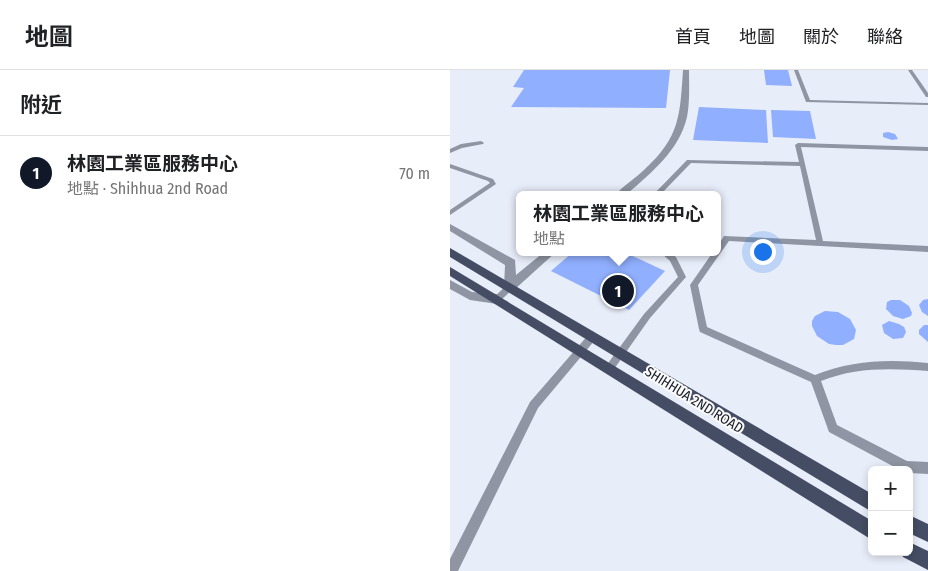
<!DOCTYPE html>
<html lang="zh-TW">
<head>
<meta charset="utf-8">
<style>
  :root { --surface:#fff; --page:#f6f6f6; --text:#202124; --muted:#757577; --line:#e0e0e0; --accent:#111827 }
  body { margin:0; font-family:"Fira Sans Condensed","Noto Sans TC",sans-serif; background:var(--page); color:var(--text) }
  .controls { position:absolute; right:15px; bottom:15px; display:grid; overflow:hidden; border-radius:8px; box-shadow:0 2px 8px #0003 }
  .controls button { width:45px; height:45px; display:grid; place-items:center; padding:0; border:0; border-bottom:1px solid var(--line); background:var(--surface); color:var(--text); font:25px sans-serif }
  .you { position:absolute; left:312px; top:181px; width:18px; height:18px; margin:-12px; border:4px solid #fff; border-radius:50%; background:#1a73e8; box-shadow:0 0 0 8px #1a73e833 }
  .badge { display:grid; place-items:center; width:32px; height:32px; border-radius:50%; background:var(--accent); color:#fff; font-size:16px; font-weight:700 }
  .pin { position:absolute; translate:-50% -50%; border:2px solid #fff; box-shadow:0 1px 5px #0006 }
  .popup { position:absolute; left:66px; top:121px; width:205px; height:65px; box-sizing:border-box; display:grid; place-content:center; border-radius:8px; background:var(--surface); filter:drop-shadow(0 1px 4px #0005); font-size:16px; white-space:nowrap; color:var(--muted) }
  .popup b { font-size:19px; color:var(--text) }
  .popup::after { content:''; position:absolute; left:50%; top:100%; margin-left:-10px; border:10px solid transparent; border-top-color:var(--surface) }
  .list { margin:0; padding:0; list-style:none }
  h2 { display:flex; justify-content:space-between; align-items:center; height:65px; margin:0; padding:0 20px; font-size:21px }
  h2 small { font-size:16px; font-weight:400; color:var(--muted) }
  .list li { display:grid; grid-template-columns:32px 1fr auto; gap:15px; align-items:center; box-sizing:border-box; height:75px; padding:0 20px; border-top:1px solid var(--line) }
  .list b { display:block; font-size:19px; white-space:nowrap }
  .list p { margin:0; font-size:16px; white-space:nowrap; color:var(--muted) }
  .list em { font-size:16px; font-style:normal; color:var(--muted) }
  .map { position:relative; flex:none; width:478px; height:501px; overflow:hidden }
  header { display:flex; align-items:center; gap:30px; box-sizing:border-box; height:70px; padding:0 25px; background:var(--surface); border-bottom:1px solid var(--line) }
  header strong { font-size:24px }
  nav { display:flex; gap:28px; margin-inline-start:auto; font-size:18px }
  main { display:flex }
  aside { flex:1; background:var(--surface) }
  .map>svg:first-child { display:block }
  .building { fill:#90affe }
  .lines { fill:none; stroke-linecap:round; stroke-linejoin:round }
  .service { fill:#8f95a2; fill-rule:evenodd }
  .minor { fill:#8f95a2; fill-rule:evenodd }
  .primary { fill:#444d63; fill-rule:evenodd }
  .labels { text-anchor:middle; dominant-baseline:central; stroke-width:4; stroke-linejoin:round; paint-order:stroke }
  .street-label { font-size:14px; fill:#171c27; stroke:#fafafa }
</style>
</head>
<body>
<header>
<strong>地圖</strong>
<nav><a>首頁</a><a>地圖</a><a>關於</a><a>聯絡</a></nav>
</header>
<main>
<aside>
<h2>附近<small></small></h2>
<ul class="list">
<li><span class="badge">1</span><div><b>林園工業區服務中心</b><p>地點 · Shihhua 2nd Road</p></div><em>70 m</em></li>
</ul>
</aside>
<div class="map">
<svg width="478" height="501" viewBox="0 0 478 501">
  <rect width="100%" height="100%" fill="#e8edfa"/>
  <g class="building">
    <path d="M74 0H220L216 38 61 37 74 18 63 17Z"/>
    <path d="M314 0H338L342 16 316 15Z"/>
    <path d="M249 37 316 40 318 73 243 70Z"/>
    <path d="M321 40 360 41 366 69 323 67Z"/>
    <path d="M438 62 445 64 448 69 442 70 433 67V63Z"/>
    <path d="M123 182H174L215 201 179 240 101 201Z"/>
    <path d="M478 229V246L472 242 469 235 473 230Z"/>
    <path d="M441 230H450L459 236 462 243 461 246 453 249 443 246 436 239 437 232Z"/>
    <path d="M375 241 388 242 400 249 406 260 404 269 393 275H386L379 274 367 266 362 256V251L365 246Z"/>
    <path d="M439 251 449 254 454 257 456 262 453 268 443 269 434 263 432 255Z"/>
    <path d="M474 255H478V272L469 264V260Z"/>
  </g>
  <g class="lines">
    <g class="service">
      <path d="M344 0H348L360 30 478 33V35L356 32Z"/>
      <path d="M458 0H462L478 23V27H476Z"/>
      <path d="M31 71 34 73 33 74 12 78 0 83V79L11 74Z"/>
      <path d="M348 73 478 77V81L351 77 373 171 478 176V182L279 171 248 215 257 257 365 305C402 290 439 289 478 293V301C441 298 405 297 371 311L387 355 457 391 478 392V404L459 403V400H450L379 362 361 312 250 262 249 259 240 215 263 182H267V177L274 166 366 170 350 96 241 93 210 125H203L237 90 349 92 345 75Z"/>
      <path d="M0 94 43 109 46 114 0 145V140L40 113 38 111 0 98Z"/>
      <path d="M210 182H219L226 187 236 207 200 248 162 302 159 303 156 302 154 299 156 296 194 244 228 207 220 191Z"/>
      <path d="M60 214 63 215 64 217 63 219 50 231H44L43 229 44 227 57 215Z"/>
      <path d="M142 263 145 264 147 267 145 270 88 338 8 501H0V489L80 332 139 264Z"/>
    </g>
    <g class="minor">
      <path d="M233 0H239C239 15 240 32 237 47 229 81 201 103 176 125H165C174 115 186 108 195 99 230 67 230 45 233 0Z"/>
      <path d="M0 154 65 190 66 205 94 182H106L64 220 60 221 54 217 55 195 0 161Z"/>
      <path d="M0 210 22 222 47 224 53 229 47 234 20 230 0 219Z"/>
    </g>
    <g class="primary">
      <path d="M0 178 422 424V442L0 187Z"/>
      <path d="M0 197 422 451V470L0 206Z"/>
      <path d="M459 445 478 454V472L459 463Z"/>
      <path d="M459 472 478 481V500L453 487 450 482H459Z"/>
    </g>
  </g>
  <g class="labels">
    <g class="street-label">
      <text transform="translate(244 330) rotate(32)">SHIHHUA 2ND ROAD</text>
    </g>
  </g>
</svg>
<div class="controls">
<button>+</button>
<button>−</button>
</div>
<div class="you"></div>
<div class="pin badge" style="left:168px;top:221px">1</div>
<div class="popup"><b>林園工業區服務中心</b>地點</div>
</div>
</main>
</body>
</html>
